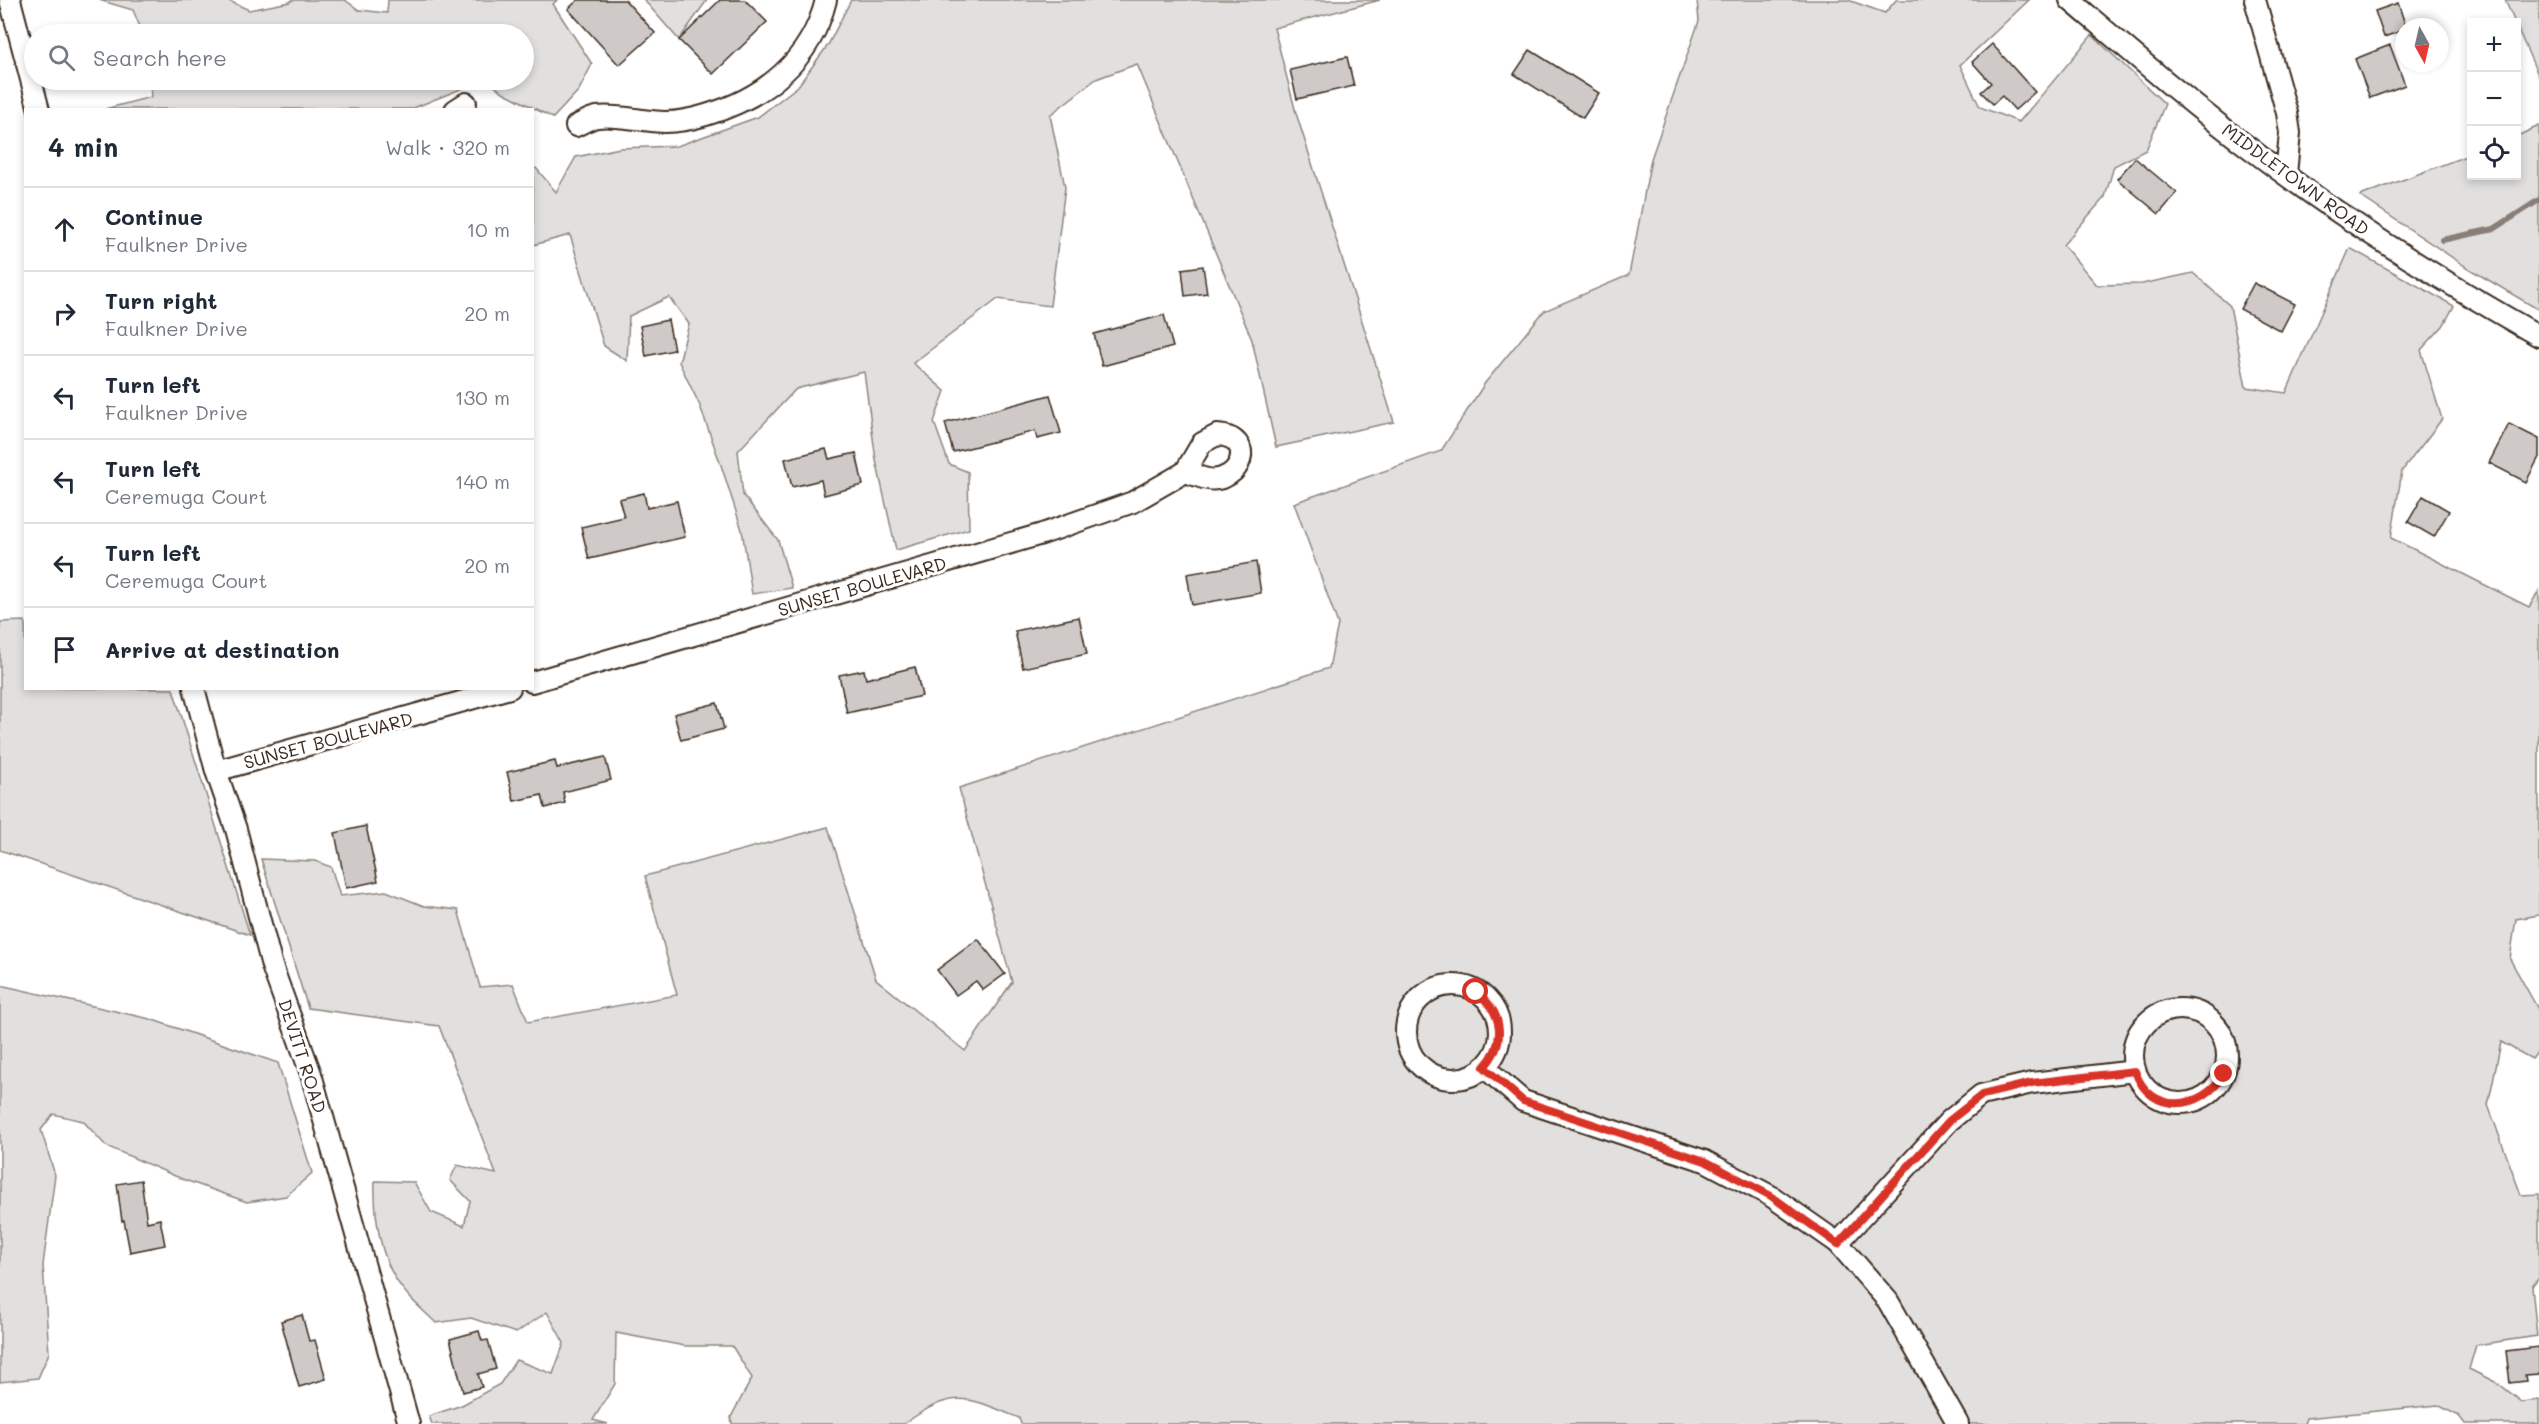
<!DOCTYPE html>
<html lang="en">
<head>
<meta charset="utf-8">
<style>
  :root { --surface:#fff; --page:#f6f6f7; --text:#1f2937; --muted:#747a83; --line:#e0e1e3 }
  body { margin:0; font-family:Mali,sans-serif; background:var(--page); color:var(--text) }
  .controls { position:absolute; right:18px; top:18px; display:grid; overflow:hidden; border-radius:0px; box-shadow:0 3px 9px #0003 }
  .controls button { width:54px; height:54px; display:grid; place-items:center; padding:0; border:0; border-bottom:2px solid var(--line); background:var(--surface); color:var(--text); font:30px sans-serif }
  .compass { position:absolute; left:2395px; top:18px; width:54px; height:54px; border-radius:50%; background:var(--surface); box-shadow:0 3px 9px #0003; rotate:172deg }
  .stop { position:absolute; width:18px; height:18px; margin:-14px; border:4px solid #d93025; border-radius:50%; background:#fff }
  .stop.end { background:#d93025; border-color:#fff; box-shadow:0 2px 6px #0008 }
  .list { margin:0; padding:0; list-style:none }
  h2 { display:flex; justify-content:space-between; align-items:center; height:78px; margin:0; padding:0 24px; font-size:26px }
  h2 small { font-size:20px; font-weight:400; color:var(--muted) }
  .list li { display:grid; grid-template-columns:39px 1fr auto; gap:18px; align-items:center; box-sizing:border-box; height:84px; padding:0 24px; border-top:2px solid var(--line) }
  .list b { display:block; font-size:22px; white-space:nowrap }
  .list p { margin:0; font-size:20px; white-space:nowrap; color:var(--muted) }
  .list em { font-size:20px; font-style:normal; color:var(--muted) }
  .icon { flex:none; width:33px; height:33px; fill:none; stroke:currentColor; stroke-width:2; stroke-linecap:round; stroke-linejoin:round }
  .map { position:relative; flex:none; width:2539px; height:1424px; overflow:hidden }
  .search { position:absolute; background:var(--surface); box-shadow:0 3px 9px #0003; left:24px; top:24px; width:510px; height:66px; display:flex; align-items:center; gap:15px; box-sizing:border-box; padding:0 21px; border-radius:33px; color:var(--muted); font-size:22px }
  .panel { position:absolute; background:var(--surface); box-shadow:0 3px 9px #0003; left:24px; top:108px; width:510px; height:582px; border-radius:0px }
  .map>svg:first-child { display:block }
  .green { fill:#e2e0de; stroke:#8e857e; stroke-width:1.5 }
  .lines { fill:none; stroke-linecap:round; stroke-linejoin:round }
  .stream { stroke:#887e77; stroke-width:6 }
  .building { fill:#cfcac7; stroke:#3b2a1e; stroke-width:1.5 }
  .minor-casing { stroke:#3b2a1e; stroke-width:24 }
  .minor { stroke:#fff; stroke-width:20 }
  .route { stroke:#d93025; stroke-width:8 }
  .labels { text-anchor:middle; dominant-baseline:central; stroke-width:6; stroke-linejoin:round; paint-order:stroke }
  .street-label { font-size:18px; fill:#3b2a1e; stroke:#fff }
</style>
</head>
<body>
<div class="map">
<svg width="2539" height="1424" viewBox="0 0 2539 1424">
  <rect width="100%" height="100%" fill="#fff"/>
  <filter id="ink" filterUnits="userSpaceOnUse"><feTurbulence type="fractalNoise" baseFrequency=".0167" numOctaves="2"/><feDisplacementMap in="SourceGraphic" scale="12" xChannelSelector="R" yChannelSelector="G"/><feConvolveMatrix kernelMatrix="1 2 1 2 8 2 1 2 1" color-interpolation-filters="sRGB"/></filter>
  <g filter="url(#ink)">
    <g class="green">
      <path d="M99 0H227L249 10 290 2 292 0H345L359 10 387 13 388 0H557L553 4 592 64 579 90 553 118 503 92 486 80H524V34H143L133 10Z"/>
      <path d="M644 0H707L679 40Z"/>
      <path d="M851 0H1380L1274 28 1296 113 1394 422 1276 447 1252 340 1137 64 1096 79 1050 115 1065 187 1050 306 998 299 913 363 945 391 934 422 949 464 968 472 969 529 896 550 876 460 864 372 796 389 738 451 743 495 778 540 792 588 752 594 742 530 722 468 700 406 679 362 689 324 669 297 629 316 627 361 604 346 570 235 533 245V169L536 168 556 192 576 157 620 148 677 146 758 117 798 86 828 45Z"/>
      <path d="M1697 0H1848L1885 13 1896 0H2029L1960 65 1980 107 2019 122 2092 35 2165 104 2146 150 2114 166 2105 197 2063 245 2097 285 2142 284 2193 273 2230 306 2246 387 2286 393 2350 248 2454 306 2443 326 2421 350 2442 419 2402 471 2391 538 2529 607 2539 591V915L2516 919 2510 959 2539 1011V1050L2532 1059 2501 1042 2488 1105 2521 1195 2539 1194V1277L2532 1286 2537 1336 2476 1345 2469 1369 2499 1384 2522 1402 2539 1400V1424H2465L2459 1416 2438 1405 2306 1418 2304 1424H1021L1019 1418C966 1396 954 1388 904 1424H732L731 1417 752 1378 732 1346H685L616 1333 615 1384 593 1420 608 1424H432L429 1416 462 1405 500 1384 516 1360 553 1374 564 1343 547 1312 516 1333 471 1318 436 1323C426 1313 415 1304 406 1293 380 1264 374 1218 375 1181L414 1182 431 1212 464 1226 470 1201 450 1180 457 1165 496 1174 439 1026 308 1008 261 859 315 861 331 867 340 896 386 891 424 906 458 910 480 987 513 984 528 1022 677 995 645 876 828 827 876 979 965 1051 1012 982 959 788 1329 668 1338 624 1294 503 1441 451 1485 383 1544 311 1629 275 1651 159 1699 21Z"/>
      <path d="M2505 0H2539V77Z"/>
      <path d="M150 80H483L411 109H105L151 97Z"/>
      <path d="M2539 126V310L2468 268 2360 196 2471 154 2472 176H2516L2517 136Z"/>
      <path d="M25 621 26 688 173 689 250 935 0 850V622Z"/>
      <path d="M0 985 150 1019 278 1063 312 1173 286 1196 247 1202 182 1179 106 1146 83 1121 53 1114 41 1130 55 1175 43 1265 49 1353 38 1378 0 1382Z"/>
    </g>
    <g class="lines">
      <path class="stream" d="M2442 240 2494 229 2539 200"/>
    </g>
    <g class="building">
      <path d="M578 0H625L655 33 619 65 568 9Z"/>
      <path d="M720 0H745L767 22 713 74 679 40Z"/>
      <path d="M2398 3 2406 27H2404V30L2384 37 2375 11Z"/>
      <path d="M1992 44 2035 92 2015 110 2002 96 1993 104 1981 92 1991 83 1972 62Z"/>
      <path d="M2390 45 2405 85 2370 98 2355 59Z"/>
      <path d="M1530 50 1599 93 1583 118 1514 74Z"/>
      <path d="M1347 57 1354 86 1297 99 1290 70Z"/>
      <path d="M2135 158 2177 193 2159 214 2117 179Z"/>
      <path d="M1203 266 1207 293 1185 296 1182 269Z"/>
      <path d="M2254 283 2295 304 2281 331 2240 309Z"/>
      <path d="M1164 315 1173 347 1102 366 1094 334Z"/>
      <path d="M668 320 674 350 646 356 640 326Z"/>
      <path d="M1050 395 1061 433 1037 439 1035 431 953 452 945 423Z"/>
      <path d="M2509 424 2539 439V457L2526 482 2489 463Z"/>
      <path d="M826 449 829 459 856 453 863 485 824 495 821 480 792 487 785 459Z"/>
      <path d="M644 493 647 508 677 501 685 537 589 559 581 527 624 517 619 499Z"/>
      <path d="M2423 496 2449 511 2434 537 2408 522Z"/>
      <path d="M1256 562 1261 593 1192 605 1187 574Z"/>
      <path d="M1079 617 1087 654 1023 668 1015 631Z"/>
      <path d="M915 667 922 696 847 713 839 675 864 670 866 679Z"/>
      <path d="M717 703 724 729 681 740 674 714Z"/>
      <path d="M605 757 611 780 563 792 565 803 545 808 542 795 514 801 507 772 555 761 557 768Z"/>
      <path d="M366 826 378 881 346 888 335 833Z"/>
      <path d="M978 939 1005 974 983 990 976 981 956 995 937 970Z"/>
      <path d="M141 1180 147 1222 160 1219 165 1245 130 1252 124 1220 122 1221 117 1184Z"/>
      <path d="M302 1315 309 1341 315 1340 326 1379 299 1387 281 1321Z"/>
      <path d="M479 1331 482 1341 488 1340 496 1369 478 1374 482 1387 463 1392 450 1339Z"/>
      <path d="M2539 1347V1374L2525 1375 2526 1381 2510 1383 2506 1351Z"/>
    </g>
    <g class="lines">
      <g class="minor-casing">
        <g id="minor">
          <path d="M10 0 39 110"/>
          <path d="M2070 0C2131 52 2192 105 2256 153 2345 221 2442 281 2539 336"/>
          <path d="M2255 0 2287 113 2290 133 2286 174"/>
          <path d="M455 110 466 103"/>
          <path d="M576 126C582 123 590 118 597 117 617 114 644 122 665 122 679 122 693 119 706 115 764 98 811 61 826 0"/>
          <path d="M1217 435C1258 437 1241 484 1208 479 1201 478 1192 474 1185 472L1202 443Z"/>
          <path d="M532 682 1042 534 1133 502 1185 472"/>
          <path d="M194 688 216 771 236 829 272 966 311 1074 409 1424"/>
          <path d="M216 771 510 688"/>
          <circle cx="1453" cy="1032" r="47"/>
          <circle cx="2180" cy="1056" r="47"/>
          <path d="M1484 1067 1523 1101 1705 1161 1771 1196 1838 1243 1888 1301 1958 1424"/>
          <path d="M1838 1243 1949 1121 1981 1095 2032 1083 2135 1071"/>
        </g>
      </g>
      <use href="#minor" class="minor"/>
    </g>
  </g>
  <g class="lines" filter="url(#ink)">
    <path class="route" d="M1476 992C1503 1012 1507 1042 1484 1067L1523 1101 1705 1161 1771 1196 1838 1244 1949 1121 1982 1095 2032 1083 2135 1071C2150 1116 2203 1111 2224 1074"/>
  </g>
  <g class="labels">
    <g class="street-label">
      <text transform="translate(2296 179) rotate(36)">MIDDLETOWN ROAD</text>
      <text transform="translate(862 586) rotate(-16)">SUNSET BOULEVARD</text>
      <text transform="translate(328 740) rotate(-15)">SUNSET BOULEVARD</text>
      <text transform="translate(303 1056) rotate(72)">DEVITT ROAD</text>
    </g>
  </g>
</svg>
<div class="controls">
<button>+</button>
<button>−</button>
<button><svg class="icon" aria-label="locate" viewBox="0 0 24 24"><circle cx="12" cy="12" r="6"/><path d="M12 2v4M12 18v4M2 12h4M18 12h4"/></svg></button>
</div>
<svg class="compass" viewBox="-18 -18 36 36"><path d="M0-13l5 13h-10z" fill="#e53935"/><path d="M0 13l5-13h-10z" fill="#747a83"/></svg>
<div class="stop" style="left:1476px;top:992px"></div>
<div class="stop end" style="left:2224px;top:1074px"></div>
<div class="search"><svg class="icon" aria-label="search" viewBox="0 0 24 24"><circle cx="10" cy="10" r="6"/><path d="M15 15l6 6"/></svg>Search here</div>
<section class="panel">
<h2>4 min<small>Walk · 320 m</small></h2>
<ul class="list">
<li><svg class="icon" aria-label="ahead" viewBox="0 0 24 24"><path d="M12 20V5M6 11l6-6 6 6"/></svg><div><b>Continue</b><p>Faulkner Drive</p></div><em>10 m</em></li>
<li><svg class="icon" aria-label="right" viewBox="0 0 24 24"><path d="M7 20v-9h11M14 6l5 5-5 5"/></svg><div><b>Turn right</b><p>Faulkner Drive</p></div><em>20 m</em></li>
<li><svg class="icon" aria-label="left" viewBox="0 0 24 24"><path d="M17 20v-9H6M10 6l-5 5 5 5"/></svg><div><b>Turn left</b><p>Faulkner Drive</p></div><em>130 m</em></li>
<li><svg class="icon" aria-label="left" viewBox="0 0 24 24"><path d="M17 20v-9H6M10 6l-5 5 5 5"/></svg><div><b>Turn left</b><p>Ceremuga Court</p></div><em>140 m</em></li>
<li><svg class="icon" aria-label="left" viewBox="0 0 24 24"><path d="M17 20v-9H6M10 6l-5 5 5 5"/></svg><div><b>Turn left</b><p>Ceremuga Court</p></div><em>20 m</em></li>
<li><svg class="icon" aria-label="arrive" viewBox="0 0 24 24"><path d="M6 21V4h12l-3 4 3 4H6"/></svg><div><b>Arrive at destination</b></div></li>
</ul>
</section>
</div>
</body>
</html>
